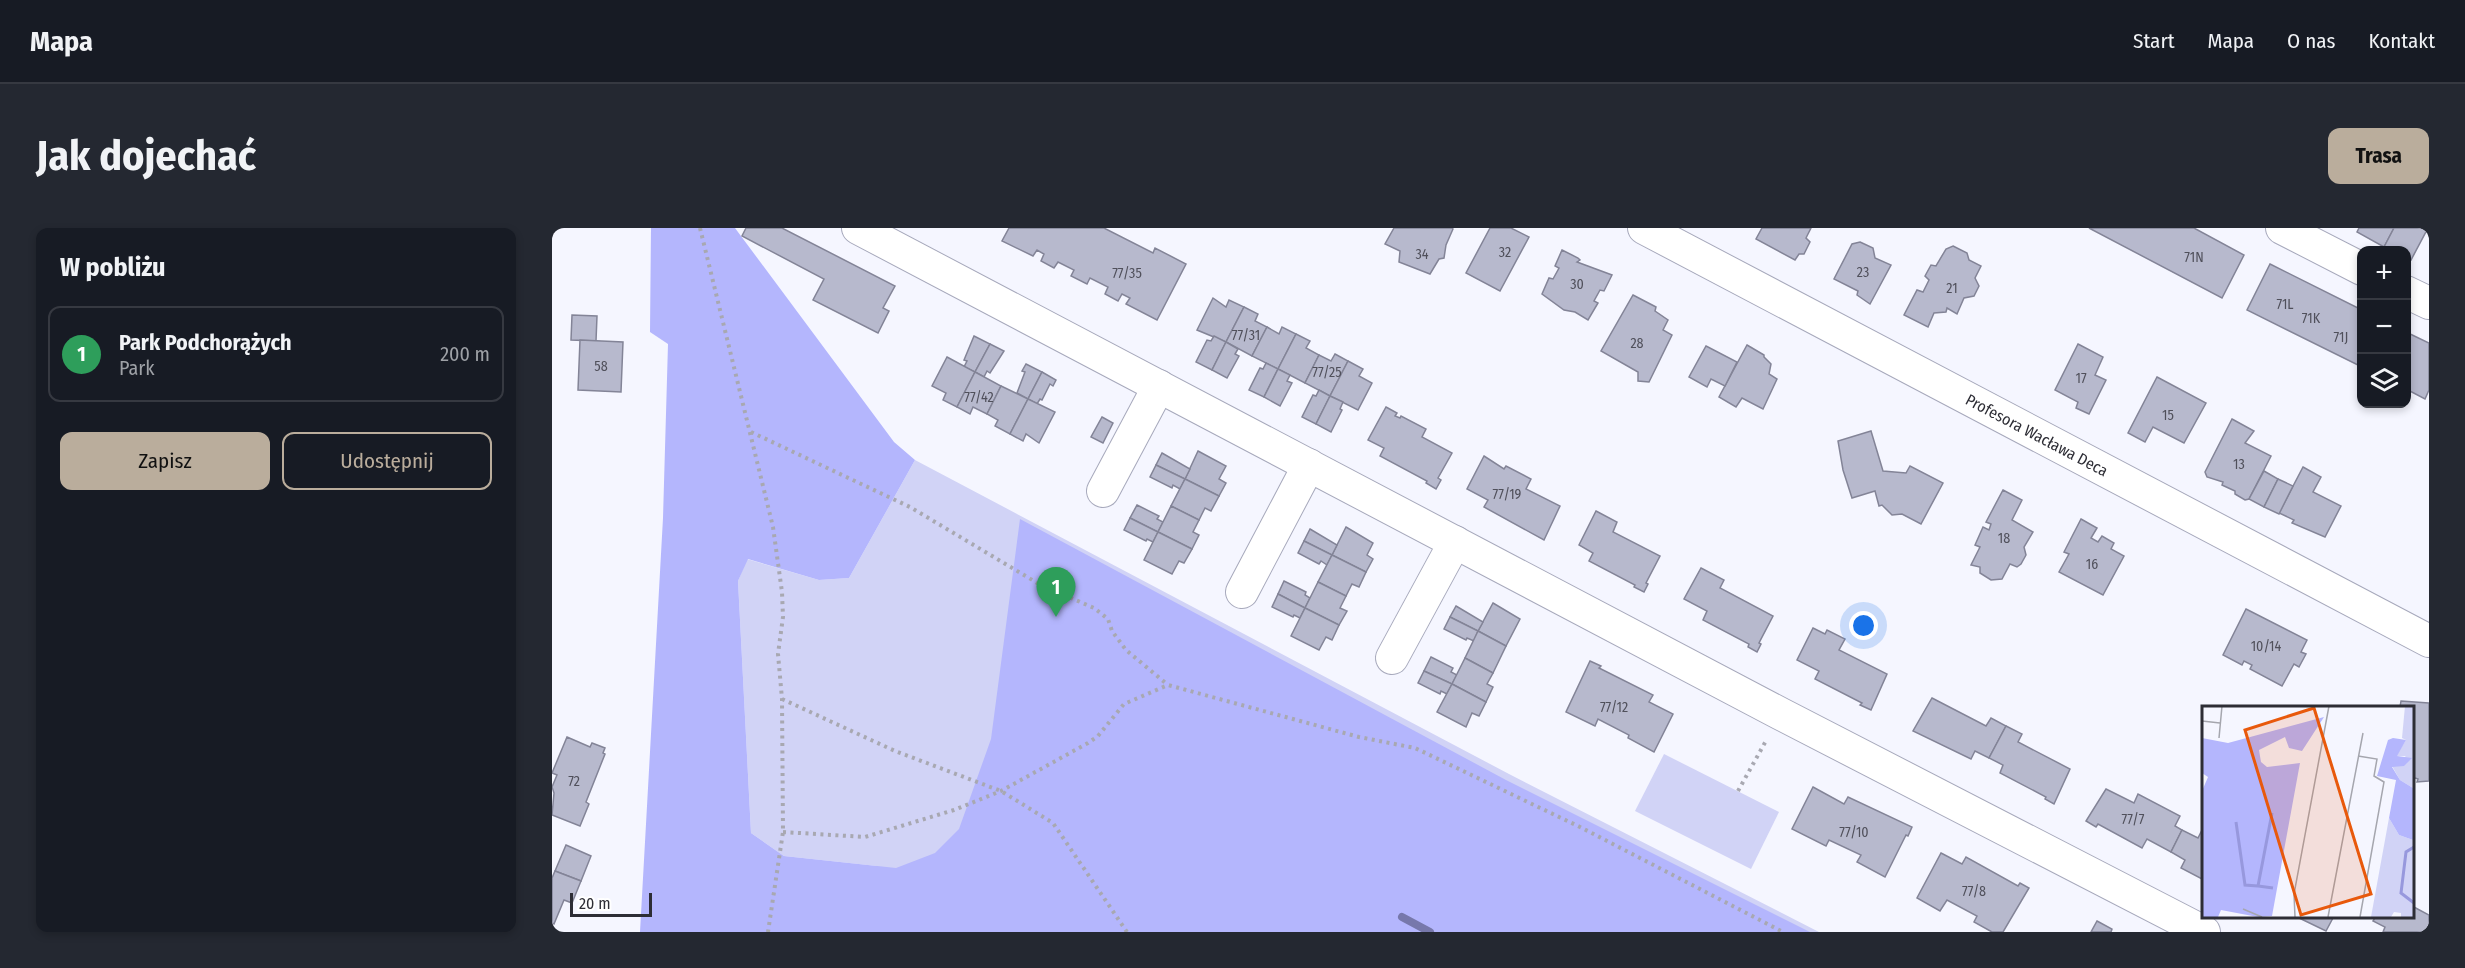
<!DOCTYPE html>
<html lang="pl">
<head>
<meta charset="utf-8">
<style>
  :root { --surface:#171b24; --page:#242831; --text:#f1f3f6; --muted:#9ea1a6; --line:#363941; --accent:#baad9c }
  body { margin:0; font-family:"Fira Sans Condensed",sans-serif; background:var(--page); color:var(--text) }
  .controls { position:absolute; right:18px; top:18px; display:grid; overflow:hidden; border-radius:12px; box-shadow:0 3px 9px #0003 }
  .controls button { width:54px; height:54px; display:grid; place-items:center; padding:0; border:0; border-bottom:2px solid var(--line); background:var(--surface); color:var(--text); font:30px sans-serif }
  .scale { position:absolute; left:18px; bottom:15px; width:82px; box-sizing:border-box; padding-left:6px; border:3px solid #2d2d35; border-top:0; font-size:16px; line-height:21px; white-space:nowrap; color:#2d2d35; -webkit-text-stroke:4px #fff; paint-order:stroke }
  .you { position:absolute; left:1312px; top:398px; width:21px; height:21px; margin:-15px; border:4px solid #fff; border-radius:50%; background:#1a73e8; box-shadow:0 0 0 9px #1a73e833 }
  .badge { display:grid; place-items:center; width:39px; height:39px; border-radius:50%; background:var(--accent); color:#fff; font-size:20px; font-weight:700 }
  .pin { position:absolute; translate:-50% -50px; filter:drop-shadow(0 2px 3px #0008) }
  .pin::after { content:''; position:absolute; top:32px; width:21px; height:18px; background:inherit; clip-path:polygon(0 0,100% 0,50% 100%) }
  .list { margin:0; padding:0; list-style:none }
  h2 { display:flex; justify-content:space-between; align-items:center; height:78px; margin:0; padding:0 24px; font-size:26px }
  h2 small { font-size:20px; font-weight:400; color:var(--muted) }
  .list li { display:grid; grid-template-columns:39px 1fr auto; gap:18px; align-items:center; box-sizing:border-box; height:96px; margin:0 12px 12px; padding:0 12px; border:2px solid var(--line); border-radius:12px }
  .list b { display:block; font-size:22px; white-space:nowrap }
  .list p { margin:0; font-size:20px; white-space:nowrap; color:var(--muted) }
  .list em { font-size:20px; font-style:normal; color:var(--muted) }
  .actions { display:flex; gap:12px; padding:18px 24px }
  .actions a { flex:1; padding:14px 0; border:2px solid var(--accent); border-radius:12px; text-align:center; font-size:21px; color:var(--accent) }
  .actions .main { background:var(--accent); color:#111 }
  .icon { flex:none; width:33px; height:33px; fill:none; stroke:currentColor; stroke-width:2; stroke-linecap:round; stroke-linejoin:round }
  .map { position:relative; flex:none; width:1877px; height:704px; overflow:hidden; border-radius:12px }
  header { display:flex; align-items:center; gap:36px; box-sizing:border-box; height:84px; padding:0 30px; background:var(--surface); border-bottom:2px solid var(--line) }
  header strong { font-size:28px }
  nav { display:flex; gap:33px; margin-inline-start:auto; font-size:21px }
  .intro { display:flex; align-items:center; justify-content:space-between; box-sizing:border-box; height:144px; padding:0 36px }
  h1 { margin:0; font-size:42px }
  .button { padding:15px 27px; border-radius:12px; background:var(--accent); color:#111; font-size:21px; font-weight:700 }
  main { display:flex; gap:36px; padding:0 36px }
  aside { flex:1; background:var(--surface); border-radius:12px; box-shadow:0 3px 9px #0003 }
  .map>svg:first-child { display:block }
  .green { fill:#d1d3f6 }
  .forest { fill:#b4b6fd }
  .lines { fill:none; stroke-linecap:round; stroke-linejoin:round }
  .stream { stroke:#7778ab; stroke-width:8 }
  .building { fill:#b7b9cd; stroke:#838497; stroke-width:1.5 }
  .minor-casing { stroke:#a7a9bc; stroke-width:34 }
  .path { stroke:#a8a8b1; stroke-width:4; stroke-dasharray:3 4.5; stroke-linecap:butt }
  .minor { stroke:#fff; stroke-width:32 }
  .labels { text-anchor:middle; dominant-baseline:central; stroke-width:4.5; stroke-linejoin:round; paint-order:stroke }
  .number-label { font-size:14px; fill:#50505b }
  .street-label { font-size:16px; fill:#2d2d35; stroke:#fff }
  .inset-river { fill:none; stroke:#9798dd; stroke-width:3 }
  .inset-road { fill:none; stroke:#a5a6ae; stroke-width:1.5 }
  .view { fill:#e8590c; fill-opacity:0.15; stroke:#e8590c; stroke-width:3 }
  .inset-edge { fill:none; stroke:#2d2d35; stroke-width:3 }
</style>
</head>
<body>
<header>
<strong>Mapa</strong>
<nav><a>Start</a><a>Mapa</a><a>O nas</a><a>Kontakt</a></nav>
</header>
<div class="intro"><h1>Jak dojechać</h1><a class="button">Trasa</a></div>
<main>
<aside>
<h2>W pobliżu<small></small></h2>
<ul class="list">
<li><span class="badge" style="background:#2e9e5b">1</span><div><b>Park Podchorążych</b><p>Park</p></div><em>200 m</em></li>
</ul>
<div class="actions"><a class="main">Zapisz</a><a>Udostępnij</a></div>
</aside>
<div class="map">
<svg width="1877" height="704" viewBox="0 0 1877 704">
  <rect width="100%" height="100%" fill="#f5f6ff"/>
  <g class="green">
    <path d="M363 232 957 546 1267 704H319L325 638 232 628 199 605 186 353 195 331 267 352 297 350Z"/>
    <path d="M1112 526 1227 584 1199 641 1083 583Z"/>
  </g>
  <path class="forest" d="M99 0H183L342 214 363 232 297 350 267 352 196 331 186 353 199 605 232 628 344 640 383 625 407 601 439 511 468 291 954 552 1258 704H88L111 290 116 116 98 104Z"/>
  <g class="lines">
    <path class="stream" d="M850 689 878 704"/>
  </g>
  <g class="building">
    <path d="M194 0H230L343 58 331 80 337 83 326 105 261 72 272 51 190 8Z"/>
    <path d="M457 0H552L601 25 603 20 634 36 605 92 574 76 578 70 570 66 566 73 553 66 556 59 538 50 535 56 519 48 522 42 506 34 502 40 489 33 492 26 485 22 481 28 450 13Z"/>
    <path d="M842 0H900L901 1 894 17 892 30 887 31 878 46 847 34 848 23 833 16Z"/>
    <path d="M938 0H959L977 9 948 63 914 45Z"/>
    <path d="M1210 0H1259L1254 10 1258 14 1252 26H1247L1243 32 1204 11Z"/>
    <path d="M1537 0H1642L1692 27 1670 70Z"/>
    <path d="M1807 0H1842L1832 19 1805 4Z"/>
    <path d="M1842 0H1876L1859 32 1854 30V22H1840L1832 19Z"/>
    <path d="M1308 14 1321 20 1323 30 1339 37 1318 76 1305 67 1306 63 1282 51 1300 16Z"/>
    <path d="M1401 18 1415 25 1417 32 1429 38 1423 50 1427 58 1422 68 1412 70 1405 86 1395 80 1394 84 1382 85 1376 99 1352 87 1365 62 1371 64 1377 52 1373 48 1379 37 1384 38 1394 21Z"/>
    <path d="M1010 22 1026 30 1028 32 1025 34 1060 47 1052 63 1048 62 1042 73 1046 75 1036 92 1023 84 1012 82 990 66 997 50 1001 51 1007 40 1003 38Z"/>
    <path d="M1718 36 1810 82V139L1695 82Z"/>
    <path d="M1081 67 1104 79 1103 83 1116 92 1111 102 1120 107 1097 154 1086 153V144L1049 123Z"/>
    <path d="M661 70 674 79 677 72 692 79 674 114 645 102Z"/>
    <path d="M692 79 706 86 703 93 715 99 700 128 674 114Z"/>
    <path d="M20 87 45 88 44 113 19 112Z"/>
    <path d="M715 99 727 106 730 99 744 106 726 141 700 128Z"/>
    <path d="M1854 104 1877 115V162L1873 171 1854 161Z"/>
    <path d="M744 106 758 113 754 120 767 127 753 155 726 141Z"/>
    <path d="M422 108 438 116 423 144 412 139 415 133 412 132Z"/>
    <path d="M662 108 674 114 660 142 644 134 655 112 659 113Z"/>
    <path d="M28 112 71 114 69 164 26 162Z"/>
    <path d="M674 114 686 121 683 126 687 128 675 150 660 142Z"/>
    <path d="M438 116 452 123 438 145 435 143 432 149 423 144Z"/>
    <path d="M1526 116 1551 129 1543 147 1554 152 1537 186 1524 180 1526 174 1503 162Z"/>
    <path d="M1195 117 1212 127V129L1219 136 1217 146 1225 151 1211 181 1190 170 1184 179 1167 169Z"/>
    <path d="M1154 118 1185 134 1173 158 1159 151 1155 159 1137 149Z"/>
    <path d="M783 126 796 133 778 168 753 155 767 127 779 133Z"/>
    <path d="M395 129 423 144 405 179 391 172 394 165 380 158Z"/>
    <path d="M796 133 811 141 807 148 820 155 806 182 778 168Z"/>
    <path d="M714 135 726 141 712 169 697 162 708 140 711 141Z"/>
    <path d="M474 136 490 144 476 171 465 165 473 144 470 143Z"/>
    <path d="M726 141 738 147 735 153 740 155 728 178 712 169Z"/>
    <path d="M423 144 449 158 435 186 421 179 418 186 405 179Z"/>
    <path d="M490 144 504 152 501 158 498 156 490 172 488 171 485 176 476 171Z"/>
    <path d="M1605 149 1654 175 1632 215 1601 199 1593 214 1576 205Z"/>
    <path d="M449 158 476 171 458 206 443 198 446 192 435 186Z"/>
    <path d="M767 162 778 168 764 196 750 189 761 167 764 168Z"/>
    <path d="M778 168 791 174 788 181 790 182 779 204 764 196Z"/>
    <path d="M476 171 503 184 487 215 474 206 471 213 458 206Z"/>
    <path d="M834 179 845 185 843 188 848 190 849 188 874 201 870 209 900 225 886 250 889 252 884 261 874 255 875 253 828 228 832 220 816 212Z"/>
    <path d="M550 189 561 195 551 215 539 209Z"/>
    <path d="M1680 191 1702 203 1693 215 1719 228 1697 271 1693 272 1683 266V263L1670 257 1671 254 1655 249 1653 244Z"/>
    <path d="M1319 203 1331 243 1354 245 1358 238 1391 255 1369 296 1350 286 1340 287 1330 277 1327 278 1323 263 1300 270 1291 242 1286 213Z"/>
    <path d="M646 223 674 238 667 251 674 255 667 268 633 251Z"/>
    <path d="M610 225 638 241 633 251 604 237Z"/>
    <path d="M932 228 952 241 954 238 979 251 974 261 1008 278 992 312 932 279 936 272 915 261Z"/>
    <path d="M604 237 633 251 628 261 621 257 620 260 598 249Z"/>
    <path d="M1751 239 1769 249 1761 264 1789 278 1773 309 1740 295 1742 292 1727 285Z"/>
    <path d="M1712 243 1726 251 1712 279 1697 271Z"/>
    <path d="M633 251 667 268 659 283 653 280 647 292 619 278Z"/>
    <path d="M1726 251 1741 258 1727 286 1712 279Z"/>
    <path d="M1451 262 1470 272 1460 292 1481 304 1472 319 1474 327 1469 336 1465 339 1458 336 1450 351 1439 352 1428 345V339L1419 337 1428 319 1423 317 1431 299 1437 302 1439 296 1434 294Z"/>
    <path d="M585 277 607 288 605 291 611 294 606 304 578 290Z"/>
    <path d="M619 278 647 292 641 304 647 307 640 321 606 304Z"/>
    <path d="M1044 283 1065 294 1061 304 1108 328 1094 355 1096 356 1092 364 1082 359 1083 357 1037 333 1041 325 1027 317Z"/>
    <path d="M578 290 606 304 601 314 595 311 594 313 572 302Z"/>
    <path d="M1529 291 1545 300 1539 310 1546 314 1550 308 1562 315 1559 321 1572 328 1551 367 1507 344 1517 326 1512 324Z"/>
    <path d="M794 299 821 315 815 327 821 331 814 344 780 327Z"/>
    <path d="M758 301 785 317 780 327 752 313Z"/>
    <path d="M606 304 640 321 632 335 627 333 620 346 592 332Z"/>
    <path d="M752 313 780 327 775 337 769 333 767 336 746 325Z"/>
    <path d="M780 327 814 344 807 359 800 356 794 368 766 354Z"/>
    <path d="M1149 340 1172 352 1168 360 1221 388 1207 415 1209 416 1205 424 1196 419 1197 416 1151 392 1155 383 1132 371Z"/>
    <path d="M732 353 754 364 753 367 758 370 753 380 726 366Z"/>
    <path d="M766 354 794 368 788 380 795 383 787 397 753 380Z"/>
    <path d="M726 366 753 380 748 390 742 387 741 389 720 379Z"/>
    <path d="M941 375 968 391 954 418 926 403Z"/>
    <path d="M904 378 931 394 926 403 898 389Z"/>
    <path d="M753 380 787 397 780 412 774 409 767 422 739 408Z"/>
    <path d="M1694 381 1755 412 1749 424 1754 426 1747 439 1742 436 1730 458 1698 441 1700 437 1692 433 1690 437 1671 427Z"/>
    <path d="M898 389 926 403 922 413 915 410 914 412 892 401Z"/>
    <path d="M1261 400 1273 406 1275 402 1293 411 1287 422 1335 446 1319 482 1308 477 1310 475 1263 451 1267 443 1245 432Z"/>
    <path d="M926 403 954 418 941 445 913 430Z"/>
    <path d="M879 429 901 440 899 444 905 447 900 456 872 443Z"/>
    <path d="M913 430 941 445 935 456 941 459 934 474 900 456Z"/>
    <path d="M1038 433 1049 438 1047 440 1101 467 1097 474 1121 486 1102 524 1076 510 1077 507 1046 491 1043 498 1014 484Z"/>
    <path d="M872 443 900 456 895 466 889 463 888 466 866 455Z"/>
    <path d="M900 456 934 474 927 488 920 485 914 499 885 484Z"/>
    <path d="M1380 470 1434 498 1439 490 1454 498 1437 530 1423 523 1419 531 1361 503Z"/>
    <path d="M1849 473 1877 475V553L1865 554 1866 551 1860 549V479H1848Z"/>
    <path d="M1454 498 1470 506 1466 514 1518 541 1502 576 1493 571 1494 569 1448 545 1451 537 1437 530Z"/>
    <path d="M15 509 38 519 40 515 53 520 51 525 53 526 34 574 37 576 28 598 0 587 2 565 0 559 5 547 0 545Z"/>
    <path d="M1261 559 1292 576 1296 569 1360 599 1356 608 1354 607 1333 649 1305 634 1309 627 1277 612 1274 618 1240 601Z"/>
    <path d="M1554 561 1582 575 1586 566 1628 588 1623 598 1630 602 1619 624 1595 611 1590 620 1546 596 1544 599 1534 593Z"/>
    <path d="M1651 600H1652V652L1629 640 1633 632 1619 624 1630 602 1646 610Z"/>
    <path d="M14 617 39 628 29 653 3 643Z"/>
    <path d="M1389 625 1410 636 1414 629 1466 658 1468 655 1477 660 1451 704H1440L1422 694 1425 688 1395 672 1388 683 1365 670Z"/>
    <path d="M3 643 29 653 20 675 12 672 2 696 0 695V650Z"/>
    <path d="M1860 678 1877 687V698L1874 704H1831L1833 699 1821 693 1824 688H1860Z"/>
    <path d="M1743 688H1782L1774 703Z"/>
    <path d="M1545 693 1560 701 1559 704H1539Z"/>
  </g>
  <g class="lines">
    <g class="minor-casing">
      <g id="minor">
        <path d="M306 0 1229 486 1652 704"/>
        <path id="s1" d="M1092 0 1877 413"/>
        <path d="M1730 0 1810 41"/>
        <path d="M1854 64 1877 75"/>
        <path d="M551 263 607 158"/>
        <path d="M690 364 757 237"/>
        <path d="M840 430 903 314"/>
      </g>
    </g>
    <g class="path">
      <path d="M148 0 221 299 230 364 231 389 226 426 230 471 231 604 216 704"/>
      <path d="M199 204 358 279 487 356 542 380 556 391 560 403 574 422 616 457"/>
      <path d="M230 471 343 523 449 563 501 595 575 704"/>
      <path d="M1186 563 1215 511"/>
      <path d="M231 604 313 609 402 582 449 563 536 515 546 508 572 476 616 457 807 509 863 520 1028 599 1231 704"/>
    </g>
    <use href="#minor" class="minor"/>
  </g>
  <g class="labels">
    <g class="number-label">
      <text x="953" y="24">32</text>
      <text x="870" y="26">34</text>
      <text x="1642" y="29">71N</text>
      <text x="1311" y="44">23</text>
      <text x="575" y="45">77/35</text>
      <text x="1025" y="56">30</text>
      <text x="1400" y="60">21</text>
      <text x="1733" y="76">71L</text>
      <text x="1759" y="90">71K</text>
      <text x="694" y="107">77/31</text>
      <text x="1789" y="109">71J</text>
      <text x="1085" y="115">28</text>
      <text x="49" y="138">58</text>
      <text x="775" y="144">77/25</text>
      <text x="1529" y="150">17</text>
      <text x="427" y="169">77/42</text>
      <text x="1616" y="187">15</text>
      <text x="1687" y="236">13</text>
      <text x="955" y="266">77/19</text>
      <text x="1452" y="310">18</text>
      <text x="1540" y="336">16</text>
      <text x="1714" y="418">10/14</text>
      <text x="1062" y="479">77/12</text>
      <text x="22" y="553">72</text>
      <text x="1581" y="591">77/7</text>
      <text x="1302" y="604">77/10</text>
      <text x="1422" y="663">77/8</text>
    </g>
    <g class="street-label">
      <text stroke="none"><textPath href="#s1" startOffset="444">Profesora Wacława Deca</textPath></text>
    </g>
  </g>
  <g transform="translate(1650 478)">
    <rect width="212" height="212" fill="#f5f6ff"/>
    <path d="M203 0H211V82L198 74 190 60 204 50H194L204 34 200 32ZM187 112 197 129 211 134V211H199V207L192 206 189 211H169Z" fill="#d1d3f6"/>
    <path d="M122 11 100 45 87 42 83 31 57 44 59 56 65 61 98 57 70 210 56 211 19 204 16 211H0V85L6 71 0 67V32L26 37ZM191 32 204 34 195 50 210 52 202 60 190 61 198 74 211 82V134L197 129 187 112 194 74 175 70 186 34Z" fill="#b4b6fd"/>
    <path class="inset-river" d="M70 107 56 180 71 182M34 116 43 179 56 180M212 141 204 146 199 187 212 197"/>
    <path class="inset-road" d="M0 15 18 17M17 32 20 0M156 50 175 53 172 70 182 76 158 211M41 203 60 211M93 211 92 188 127 0M126 211 161 27"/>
    <path class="view" d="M112 2 169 188 99 209 43 24Z"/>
    <rect width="212" height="212" class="inset-edge"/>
  </g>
</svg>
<div class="controls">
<button>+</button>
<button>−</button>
<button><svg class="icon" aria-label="layers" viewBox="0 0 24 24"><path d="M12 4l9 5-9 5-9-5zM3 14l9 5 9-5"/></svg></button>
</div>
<div class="scale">20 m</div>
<div class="you"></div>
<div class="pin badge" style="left:504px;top:389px;background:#2e9e5b">1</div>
</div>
</main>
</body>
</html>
